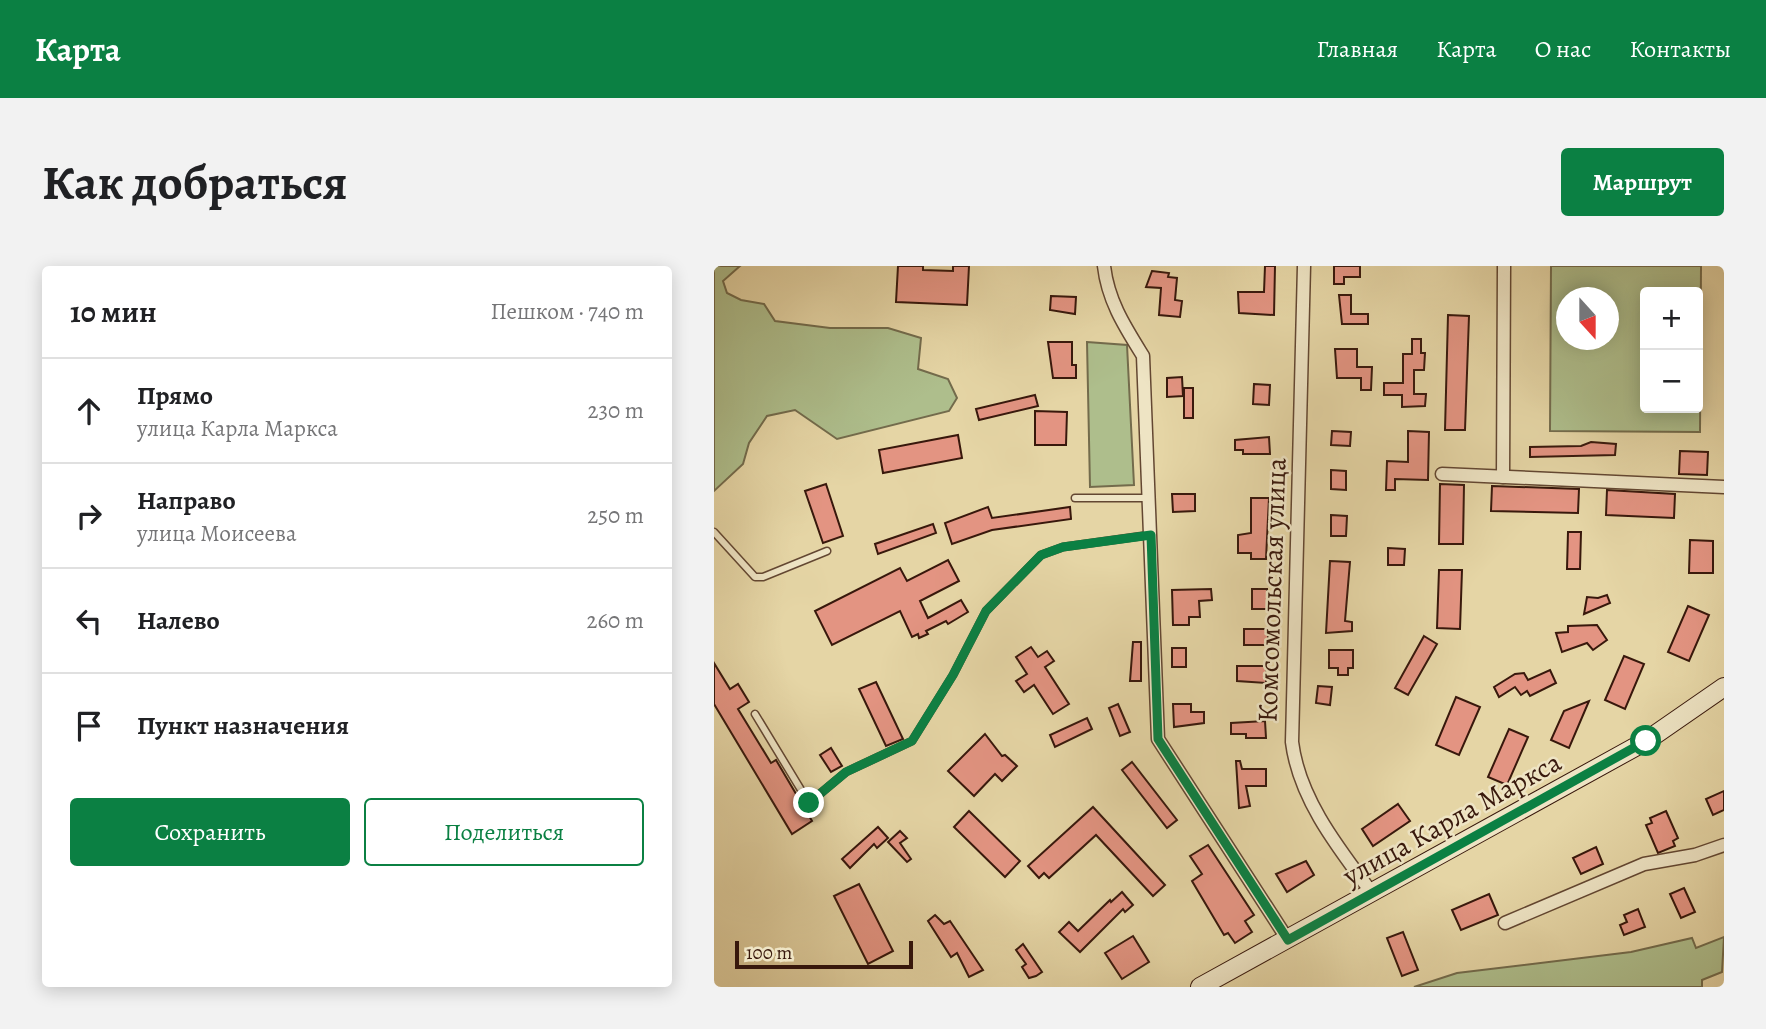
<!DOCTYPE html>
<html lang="ru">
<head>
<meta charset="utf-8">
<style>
  :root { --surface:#fff; --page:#f2f2f2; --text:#202124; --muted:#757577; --line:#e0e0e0; --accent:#0b8043 }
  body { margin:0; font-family:Alegreya,serif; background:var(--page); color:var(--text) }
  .controls { position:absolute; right:21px; top:21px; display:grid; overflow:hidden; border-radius:7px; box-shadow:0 4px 18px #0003 }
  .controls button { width:63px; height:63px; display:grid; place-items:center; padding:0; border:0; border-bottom:2px solid var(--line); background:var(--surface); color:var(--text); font:35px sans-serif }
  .compass { position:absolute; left:842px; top:21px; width:63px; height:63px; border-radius:50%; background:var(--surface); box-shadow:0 4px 18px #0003; rotate:159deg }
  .scale { position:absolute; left:21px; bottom:18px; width:178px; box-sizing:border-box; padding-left:7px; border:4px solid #38180c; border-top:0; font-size:19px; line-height:24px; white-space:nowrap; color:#38180c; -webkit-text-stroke:5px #eee4c4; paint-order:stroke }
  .stop { position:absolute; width:21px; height:21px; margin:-16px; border:5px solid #0b8043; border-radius:50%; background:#fff }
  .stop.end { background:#0b8043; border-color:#fff; box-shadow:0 2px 7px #0008 }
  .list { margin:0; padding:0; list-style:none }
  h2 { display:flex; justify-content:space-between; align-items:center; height:91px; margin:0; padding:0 28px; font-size:30px }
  h2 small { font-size:23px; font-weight:400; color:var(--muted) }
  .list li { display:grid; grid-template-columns:46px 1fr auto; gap:21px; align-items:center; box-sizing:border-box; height:105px; padding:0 28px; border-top:2px solid var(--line) }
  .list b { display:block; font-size:26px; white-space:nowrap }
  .list p { margin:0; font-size:23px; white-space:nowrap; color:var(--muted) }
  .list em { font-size:23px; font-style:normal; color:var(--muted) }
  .actions { display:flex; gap:14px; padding:21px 28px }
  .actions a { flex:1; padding:16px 0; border:2px solid var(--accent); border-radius:7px; text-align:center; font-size:24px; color:var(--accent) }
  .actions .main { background:var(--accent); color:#fff }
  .icon { flex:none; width:38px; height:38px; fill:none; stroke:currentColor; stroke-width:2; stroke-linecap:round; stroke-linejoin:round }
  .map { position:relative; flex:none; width:1010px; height:721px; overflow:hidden; border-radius:7px }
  header { display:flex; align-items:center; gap:42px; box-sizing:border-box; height:98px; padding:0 35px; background:var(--accent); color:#fff }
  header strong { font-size:33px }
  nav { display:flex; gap:38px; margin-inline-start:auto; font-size:24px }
  .intro { display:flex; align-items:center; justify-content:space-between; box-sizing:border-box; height:168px; padding:0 42px }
  h1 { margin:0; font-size:49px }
  .button { padding:18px 32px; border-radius:7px; background:var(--accent); color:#fff; font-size:24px; font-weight:700 }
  main { display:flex; gap:42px; padding:0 42px }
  aside { flex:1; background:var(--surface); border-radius:7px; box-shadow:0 4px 18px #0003 }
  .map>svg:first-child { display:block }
  .green { fill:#aebe8c; stroke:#736b4c; stroke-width:2; fill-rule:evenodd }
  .building { fill:#e39482; stroke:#38180c; stroke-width:2 }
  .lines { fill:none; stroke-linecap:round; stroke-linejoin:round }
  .lane-casing { stroke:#634732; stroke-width:9 }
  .street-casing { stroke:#634732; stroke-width:15 }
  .secondary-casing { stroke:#38180c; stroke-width:20 }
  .lane { stroke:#eee4c4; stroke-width:6 }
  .street { stroke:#eee4c4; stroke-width:12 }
  .secondary { stroke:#eee4c4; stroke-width:18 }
  .route { stroke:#0b8043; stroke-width:9 }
  .labels { text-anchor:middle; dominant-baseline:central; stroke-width:5; stroke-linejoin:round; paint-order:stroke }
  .street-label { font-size:28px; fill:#38180c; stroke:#eee4c4 }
</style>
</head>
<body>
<header>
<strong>Карта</strong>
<nav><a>Главная</a><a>Карта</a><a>О нас</a><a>Контакты</a></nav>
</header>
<div class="intro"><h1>Как добраться</h1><a class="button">Маршрут</a></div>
<main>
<aside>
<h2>10 мин<small>Пешком · 740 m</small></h2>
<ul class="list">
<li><svg class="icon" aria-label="ahead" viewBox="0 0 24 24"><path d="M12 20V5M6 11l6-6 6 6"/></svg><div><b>Прямо</b><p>улица Карла Маркса</p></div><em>230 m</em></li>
<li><svg class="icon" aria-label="right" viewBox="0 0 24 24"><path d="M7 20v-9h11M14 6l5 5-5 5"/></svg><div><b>Направо</b><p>улица Моисеева</p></div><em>250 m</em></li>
<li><svg class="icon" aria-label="left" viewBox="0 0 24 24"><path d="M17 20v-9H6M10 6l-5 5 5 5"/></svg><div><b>Налево</b></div><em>260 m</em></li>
<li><svg class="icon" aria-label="arrive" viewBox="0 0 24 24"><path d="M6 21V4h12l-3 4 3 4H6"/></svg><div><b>Пункт назначения</b></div></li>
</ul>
<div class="actions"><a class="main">Сохранить</a><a>Поделиться</a></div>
</aside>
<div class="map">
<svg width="1010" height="721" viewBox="0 0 1010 721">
  <rect width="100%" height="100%" fill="#e5d5a5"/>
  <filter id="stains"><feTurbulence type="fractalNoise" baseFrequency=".00286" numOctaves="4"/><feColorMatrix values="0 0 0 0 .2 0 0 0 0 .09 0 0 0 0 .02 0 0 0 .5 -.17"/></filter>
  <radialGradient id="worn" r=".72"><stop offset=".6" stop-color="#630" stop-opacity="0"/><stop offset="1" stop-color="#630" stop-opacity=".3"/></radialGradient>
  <g class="green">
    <path d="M0 0H26L9 15 13 27 27 34 50 38 61 55 116 62H174L207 72 204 103 234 113 243 132 235 145 123 173 81 144 53 150 35 177 29 198 0 225Z"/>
    <path d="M837 0H987L986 166 836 165ZM984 26V142H931V26ZM852 32H894V74H852Z"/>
    <path d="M373 76 413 79 420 219 376 221Z"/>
    <path d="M1010 671 1008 706 988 714V721H700L743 707 917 686 978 672 982 682Z"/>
  </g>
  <g class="building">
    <path d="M184 0H209V4L239 5V0H255L253 39 182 36Z"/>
    <path d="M551 0H561L560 49 525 47 524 26H550Z"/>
    <path d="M620 0H646V11H630V18H620Z"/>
    <path d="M438 5 455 7 454 11 463 12 461 34 468 35 466 51 445 49 447 22 432 21Z"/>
    <path d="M625 29H637V48H654V58H628Z"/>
    <path d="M337 30 362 31 361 48 336 44Z"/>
    <path d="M734 49 755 50 751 164H731Z"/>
    <path d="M698 73H707V87H711L710 104H700V128H712L711 140 688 141V129H670V117H689V88H698Z"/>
    <path d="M334 76H358V99H362V112H339Z"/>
    <path d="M621 83H643V101H658L657 124H647V112H623Z"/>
    <path d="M468 111 469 130 453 131V112Z"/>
    <path d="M540 118 556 119 555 139 539 138Z"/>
    <rect x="470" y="122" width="9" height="30"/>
    <path d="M321 129 324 140 265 154 262 143Z"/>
    <path d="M321 145 353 146 352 179H321Z"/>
    <path d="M618 165 637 166 636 180 617 179Z"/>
    <path d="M694 165 715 166 714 214 681 213V224H672L673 195 694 196Z"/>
    <path d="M244 169 248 192 169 207 165 184Z"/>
    <path d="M555 171 556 188H529V184H521V174Z"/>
    <path d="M877 176 902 178 901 189 816 191V181L867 180Z"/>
    <path d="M966 185 994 186 993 209 965 208Z"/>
    <path d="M617 204 632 205V224L617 223Z"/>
    <path d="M112 218 129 270 109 277 91 225Z"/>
    <path d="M726 218 750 219 749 278H725Z"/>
    <path d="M778 220 865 223 864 247 777 245Z"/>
    <path d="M893 224 961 228 960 252 892 249Z"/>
    <path d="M458 228H481V245L459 246Z"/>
    <path d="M537 232H555L552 293H537V287H524V269L537 267Z"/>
    <path d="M274 241 278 252 356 241 357 253 278 264 238 278 231 257Z"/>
    <path d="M617 249 633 250 632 270H617Z"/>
    <path d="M219 258 222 267 164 288 161 278Z"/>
    <path d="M854 266H867L866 303H853Z"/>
    <path d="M976 274 999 275V307H975Z"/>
    <path d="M674 282 691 283 690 299H674Z"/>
    <path d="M234 294 245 315 206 335 214 352 247 334 254 346 234 358 232 355 212 365 214 368 205 372 204 368 198 371 186 345 118 379 101 345 186 302 193 315Z"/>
    <path d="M616 295 636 296 631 355 638 356V365L612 367Z"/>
    <path d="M725 304H748L746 363 723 362Z"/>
    <path d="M497 323 498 334 485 335 486 351H475V359H459L458 324Z"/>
    <rect x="538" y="323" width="15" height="20"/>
    <path d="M893 329 896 337 870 348 873 331 884 332Z"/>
    <path d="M974 340 995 349 975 395 954 386Z"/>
    <path d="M883 359 893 374 879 384 873 377 848 386 842 367 854 366V360Z"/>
    <rect x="530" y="363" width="24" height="16"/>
    <path d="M710 370 723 378 694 429 681 422Z"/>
    <path d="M419 376H427V415H416Z"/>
    <path d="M317 381 324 391 333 385 340 395 331 401 355 438 339 448 320 419 310 426 302 415 313 408 302 391Z"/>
    <rect x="458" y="382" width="14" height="19"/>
    <path d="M615 384H639V402H634V409H624V402H615Z"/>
    <path d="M910 390 930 398 911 443 891 434Z"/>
    <path d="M0 397 16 423 24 418 35 436 24 443 57 497 62 494 98 555 78 568 0 438Z"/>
    <path d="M523 400H552V417L523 415Z"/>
    <path d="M836 404 842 417 816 430 813 425 807 429 801 421 785 431 780 421 801 408 810 407 814 414Z"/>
    <path d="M162 416 189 473 172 480 145 423Z"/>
    <path d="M604 420 618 421 616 439 602 437Z"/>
    <path d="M742 431 766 441 745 489 722 479Z"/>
    <path d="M875 435 855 482 837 474 850 445Z"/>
    <path d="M404 438 416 466 406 470 395 442Z"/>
    <path d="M459 438H477V446H490V457L460 461Z"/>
    <path d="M373 452 378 463 341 481 336 469Z"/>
    <path d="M551 455 552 472H532V468H517V457Z"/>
    <path d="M795 463 814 471 793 519 774 511Z"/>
    <path d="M271 468 288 490 291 489 303 500 288 515 281 508 260 530 234 505Z"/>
    <path d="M117 482 128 500 117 506 106 489Z"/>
    <path d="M522 495H526L528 503H552V520H532L536 540 525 542Z"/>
    <path d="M418 496 463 554 453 562 408 504Z"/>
    <path d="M1010 525V544L999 549 992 533Z"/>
    <path d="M684 538 696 555 659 580 648 563Z"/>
    <path d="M379 541 451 619 439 630 382 569 335 612 330 607 325 612 314 600Z"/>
    <path d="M255 545 306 595 291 611 240 561Z"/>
    <path d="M952 545 964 572 959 575 961 580 944 587 932 559 938 557 936 552Z"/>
    <path d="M164 561 174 572 163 582 160 578 136 602 128 593Z"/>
    <path d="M186 565 193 572 186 577 197 593 193 596 174 576Z"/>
    <path d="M494 579 540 649 531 655 538 666 521 677 514 667 510 669 478 615 488 608 476 590Z"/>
    <path d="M882 581 889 598 867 608 859 592Z"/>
    <path d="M592 595 600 609 573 626 562 608Z"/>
    <path d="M145 618 179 685 154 698 120 630Z"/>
    <path d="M970 622 981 646 967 652 956 628Z"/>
    <path d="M408 626 419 639 411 646 409 643 366 686 345 666 355 656 364 665 396 634 397 636Z"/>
    <path d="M775 628 784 649 747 664 738 644Z"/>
    <path d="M924 643 931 661 910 669 906 659 913 656 910 649Z"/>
    <path d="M221 649 230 658 236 655 269 704 255 711 243 687 237 691 214 655Z"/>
    <path d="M689 666 704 704 688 710 673 672Z"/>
    <path d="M419 670 435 696 408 713 391 687Z"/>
    <path d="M309 678 328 706 322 710 315 712 308 701 312 698 302 684Z"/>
  </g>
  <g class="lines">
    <g class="lane-casing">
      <g id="lane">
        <path d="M361 232H435"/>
        <path d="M0 266 41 311H49L113 285"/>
        <path d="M41 448 95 537 132 506 198 475 239 409 272 345 327 289 349 281 435 269"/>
      </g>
    </g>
    <g class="street-casing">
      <g id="street">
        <path d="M390 0C394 35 411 61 429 90L444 473 574 674"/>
        <path d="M590 0 578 476C585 533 625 583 658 627"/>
        <path d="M728 208 1010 221"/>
        <path d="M789 211 790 0"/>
        <path d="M791 657 930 598 981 589 1010 579"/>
      </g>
    </g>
    <g class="secondary-casing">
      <path id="secondary" d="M486 721 932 475 1010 421"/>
    </g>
    <use href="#lane" class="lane"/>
    <use href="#street" class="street"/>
    <use href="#secondary" class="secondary"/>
  </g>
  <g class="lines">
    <path class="route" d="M95 537 132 506 198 475 239 409 272 345 327 289 349 281 437 269 444 473 574 674 932 475"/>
  </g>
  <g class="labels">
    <g class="street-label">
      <text transform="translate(558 324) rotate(-88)">Комсомольская улица</text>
      <text transform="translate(738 553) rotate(-29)">улица Карла Маркса</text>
    </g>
  </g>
  <rect width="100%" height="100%" filter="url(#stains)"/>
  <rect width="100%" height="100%" fill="url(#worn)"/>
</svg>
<div class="controls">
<button>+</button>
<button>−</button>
</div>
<svg class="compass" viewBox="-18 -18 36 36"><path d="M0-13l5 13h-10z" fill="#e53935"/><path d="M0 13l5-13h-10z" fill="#757577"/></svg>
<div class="scale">100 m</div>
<div class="stop" style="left:932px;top:475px"></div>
<div class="stop end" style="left:95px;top:537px"></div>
</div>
</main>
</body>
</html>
